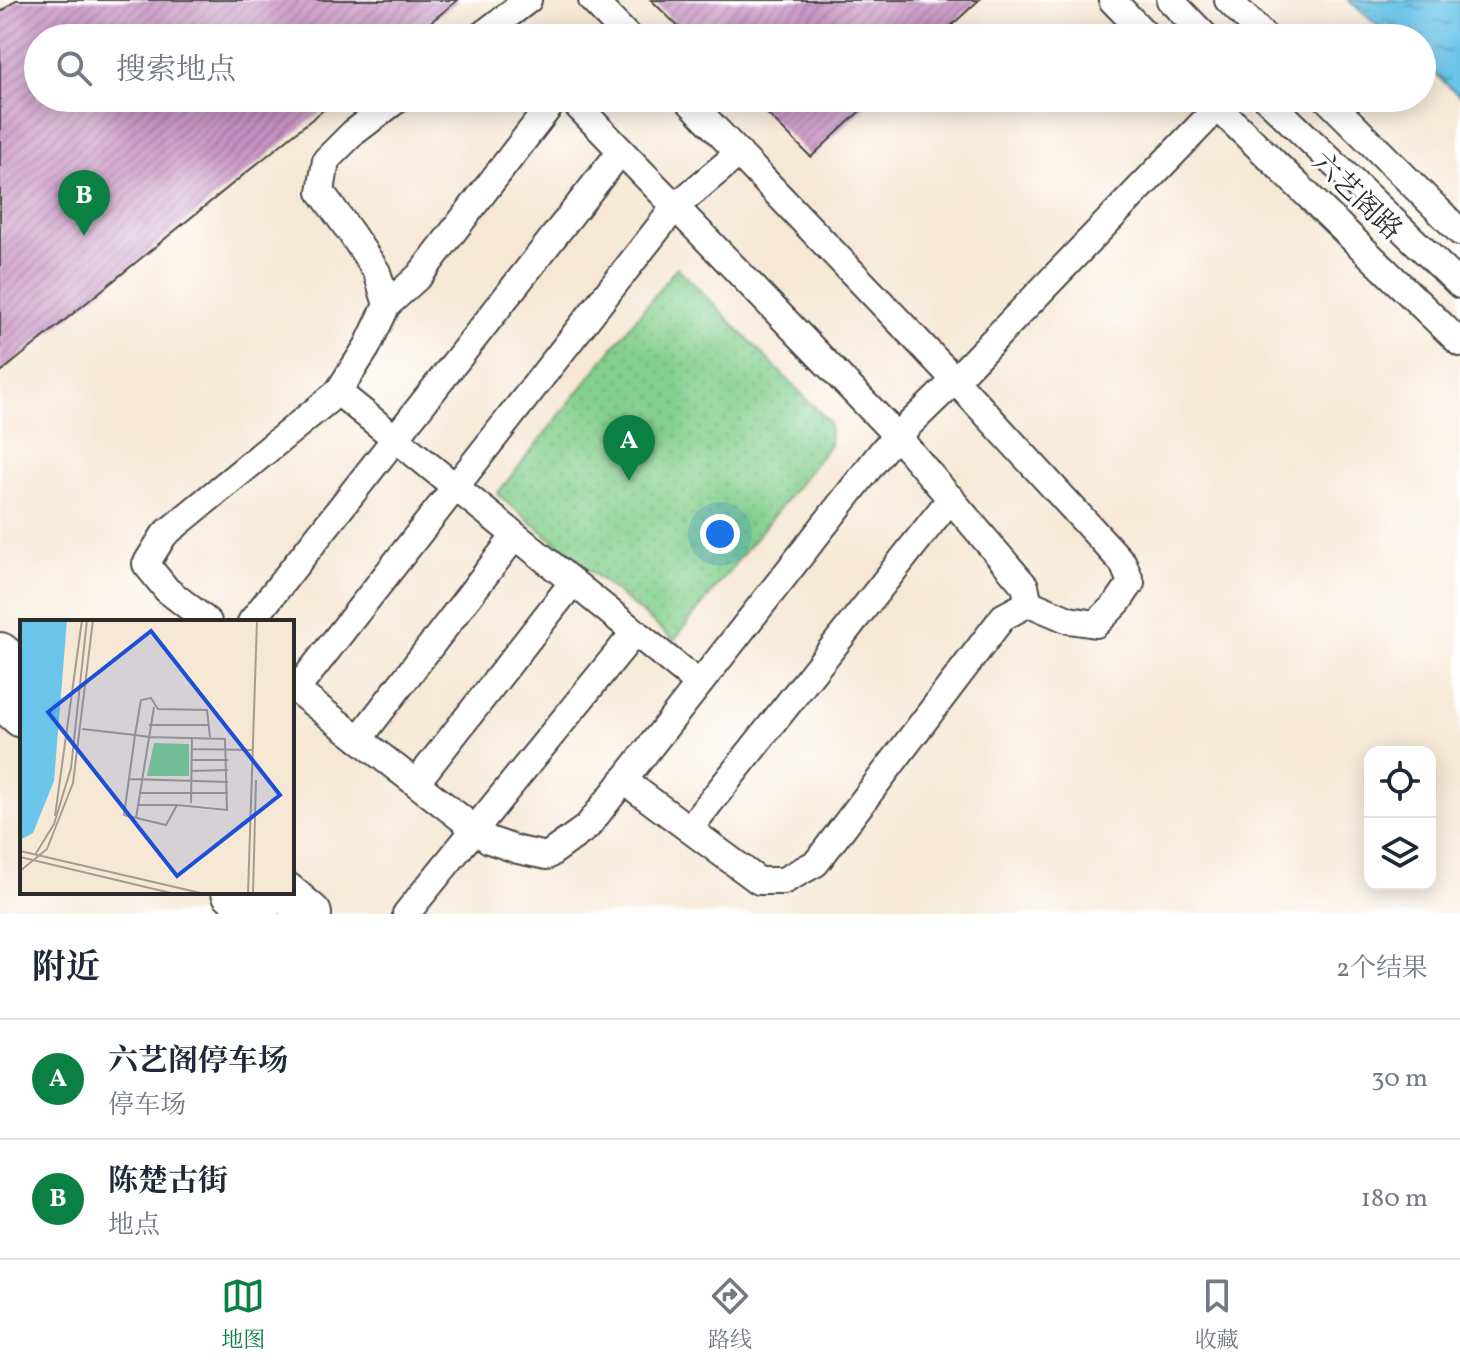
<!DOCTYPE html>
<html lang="zh">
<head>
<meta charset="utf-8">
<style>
  :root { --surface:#fff; --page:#f2f2f3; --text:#1f2937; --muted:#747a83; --line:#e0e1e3; --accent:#0b8043 }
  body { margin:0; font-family:Vollkorn,"Noto Serif SC",serif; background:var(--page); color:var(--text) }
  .controls { position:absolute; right:24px; bottom:24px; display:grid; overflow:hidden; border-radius:16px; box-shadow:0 4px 20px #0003 }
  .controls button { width:72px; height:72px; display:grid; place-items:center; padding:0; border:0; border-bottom:2px solid var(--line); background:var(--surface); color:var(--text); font:40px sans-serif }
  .you { position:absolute; left:720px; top:534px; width:28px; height:28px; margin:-20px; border:6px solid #fff; border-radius:50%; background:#1a73e8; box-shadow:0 0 0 12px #1a73e833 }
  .badge { display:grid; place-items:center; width:52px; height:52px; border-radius:50%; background:var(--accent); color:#fff; font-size:26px; font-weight:700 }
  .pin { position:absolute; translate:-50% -66px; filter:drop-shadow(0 2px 4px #0008) }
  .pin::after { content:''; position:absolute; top:42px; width:28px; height:24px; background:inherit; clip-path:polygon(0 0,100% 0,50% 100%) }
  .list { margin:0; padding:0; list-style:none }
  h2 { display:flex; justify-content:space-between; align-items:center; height:104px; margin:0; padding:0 32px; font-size:34px }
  h2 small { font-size:26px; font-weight:400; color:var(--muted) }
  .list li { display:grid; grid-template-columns:52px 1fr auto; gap:24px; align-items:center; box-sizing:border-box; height:120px; padding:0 32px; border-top:2px solid var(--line) }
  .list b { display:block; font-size:30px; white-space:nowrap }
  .list p { margin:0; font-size:26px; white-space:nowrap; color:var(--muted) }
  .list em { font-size:26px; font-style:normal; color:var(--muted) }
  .icon { flex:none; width:44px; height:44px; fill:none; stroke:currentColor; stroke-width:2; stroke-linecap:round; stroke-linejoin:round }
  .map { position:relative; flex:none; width:1460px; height:914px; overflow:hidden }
  .search { position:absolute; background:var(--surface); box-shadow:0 4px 20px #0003; left:24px; right:24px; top:24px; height:88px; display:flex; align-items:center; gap:20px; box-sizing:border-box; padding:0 28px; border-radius:44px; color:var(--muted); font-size:30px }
  .sheet { height:344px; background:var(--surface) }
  nav { display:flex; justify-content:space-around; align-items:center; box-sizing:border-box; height:112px; border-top:2px solid var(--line); background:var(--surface); font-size:22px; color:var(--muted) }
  nav a { display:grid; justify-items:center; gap:4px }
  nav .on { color:var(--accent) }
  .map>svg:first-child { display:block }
  .park { fill:url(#park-dots); stroke:#577d5c; stroke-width:2 }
  .water { fill:url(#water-ripples); stroke:#4b788a; stroke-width:2 }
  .building { fill:url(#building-hatch) }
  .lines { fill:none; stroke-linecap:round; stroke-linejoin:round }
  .minor-casing { stroke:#494744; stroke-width:30 }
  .highway-casing { stroke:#494744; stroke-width:44 }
  .minor { stroke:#fff; stroke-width:26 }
  .highway { stroke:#fff; stroke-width:40 }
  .labels { text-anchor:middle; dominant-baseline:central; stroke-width:6; stroke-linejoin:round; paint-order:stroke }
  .street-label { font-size:28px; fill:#2b2b2b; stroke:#fff }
  .inset-road { fill:none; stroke:#a59c90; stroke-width:2 }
  .view { fill:#1d4ed8; fill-opacity:0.15; stroke:#1d4ed8; stroke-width:4 }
  .inset-edge { fill:none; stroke:#2b2b2b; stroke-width:4 }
</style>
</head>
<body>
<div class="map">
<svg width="1460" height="914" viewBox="0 0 1460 914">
  <defs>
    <pattern id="park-dots" width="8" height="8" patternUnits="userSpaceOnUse" patternTransform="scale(2)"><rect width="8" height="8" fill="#83cf8d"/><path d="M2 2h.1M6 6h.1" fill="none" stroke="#71b27a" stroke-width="1.8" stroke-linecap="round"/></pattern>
    <pattern id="water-ripples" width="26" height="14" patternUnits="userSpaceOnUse" patternTransform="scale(2)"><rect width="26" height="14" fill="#6bc4e9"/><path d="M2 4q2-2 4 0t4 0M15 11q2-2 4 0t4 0" fill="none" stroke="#589fbd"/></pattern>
    <pattern id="building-hatch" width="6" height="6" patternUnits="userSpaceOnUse" patternTransform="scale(2)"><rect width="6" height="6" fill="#c791c3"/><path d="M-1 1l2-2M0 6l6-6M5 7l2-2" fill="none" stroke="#a2779f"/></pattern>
  </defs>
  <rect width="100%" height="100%" fill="#fff"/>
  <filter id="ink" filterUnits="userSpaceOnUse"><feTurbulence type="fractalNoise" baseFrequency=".0125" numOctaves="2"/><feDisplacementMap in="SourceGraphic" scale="16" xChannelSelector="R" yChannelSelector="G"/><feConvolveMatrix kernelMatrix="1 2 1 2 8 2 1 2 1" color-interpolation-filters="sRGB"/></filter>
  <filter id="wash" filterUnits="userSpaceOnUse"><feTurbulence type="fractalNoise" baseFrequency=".006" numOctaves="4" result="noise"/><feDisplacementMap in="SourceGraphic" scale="32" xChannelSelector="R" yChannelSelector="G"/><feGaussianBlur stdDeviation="1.8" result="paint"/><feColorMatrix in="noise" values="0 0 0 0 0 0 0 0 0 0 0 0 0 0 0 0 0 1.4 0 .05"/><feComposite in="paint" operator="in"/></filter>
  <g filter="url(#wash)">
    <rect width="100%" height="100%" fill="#f6e8d4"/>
    <path class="park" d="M677 267 830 423V445L674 640 497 494Z"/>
    <path class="water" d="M1348 0H1460V96L1422 63V38H1392Z"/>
    <g id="blocks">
      <g class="building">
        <path d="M16 0H458L411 38H38V98H338L0 373V13Z"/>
        <path d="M651 0H979L938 38H690Z"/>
        <path d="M751 98H874L811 157Z"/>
      </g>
    </g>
  </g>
  <g filter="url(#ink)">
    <use href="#blocks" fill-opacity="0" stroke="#494744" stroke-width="2"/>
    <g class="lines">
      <g class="minor-casing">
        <g id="minor">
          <path d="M592 0 629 38"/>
          <path d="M1112 0 1149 38"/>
          <path d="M1170 0 1207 38"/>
          <path d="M1228 0 1266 38"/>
          <path d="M478 38 528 0"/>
          <path d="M570 98 897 436 1025 586 1029 603"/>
          <path d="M1208 98 1460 343"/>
          <path d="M1266 98 1460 285"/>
          <path d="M1326 98 1460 232"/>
          <path d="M387 305 419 276 556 98"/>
          <path d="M338 392 699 684"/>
          <path d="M208 622 167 590 146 564 164 535 338 392 367 347 387 305 377 272 351 233 321 192 326 160 353 133 399 98"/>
          <path d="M251 622 621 151"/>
          <path d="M292 687 489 840 518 850 547 856 587 827 884 449 955 380 1218 107"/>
          <path d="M296 690 675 207 739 153"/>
          <path d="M359 739 515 536"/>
          <path d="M623 780 759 881H783L816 863 1003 617 1029 603 1069 620 1096 624 1118 602 1131 583 1123 563 955 380 686 98"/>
          <path d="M416 783 573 582"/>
          <path d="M689 829 951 498"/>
          <path d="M406 914 635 632"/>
        </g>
      </g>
      <g class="highway-casing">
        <g id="highway">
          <path d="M0 653 22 671"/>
          <path d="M0 698 22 717"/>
          <path d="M232 892 259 914"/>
          <path d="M285 892 311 914"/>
        </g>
      </g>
      <use href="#minor" class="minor"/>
      <use href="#highway" class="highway"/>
    </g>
  </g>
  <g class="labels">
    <g class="street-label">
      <text transform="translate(1356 197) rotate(44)">六艺阁路</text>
    </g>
  </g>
  <g transform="translate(20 620)">
    <rect width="274" height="274" fill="#f6e8d4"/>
    <path d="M134 123 169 124V156H127Z" fill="#83cf8d"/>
    <path d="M0 0H47L34 161 13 213 2 219Z" fill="#6bc4e9"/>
    <path class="inset-road" d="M129 105H189M62 109 115 115 129 117 205 119 207 190 157 185 146 205 104 195 115 115 121 80 131 78 138 89 187 90 190 117M172 129 233 130M172 140H208M172 151 208 150M109 159 208 162M119 173H208M171 183 172 117M117 185H157M35 196 62 0M116 198 134 87M0 231 185 274M15 235 34 204 51 148 67 0M0 237 155 274M0 251 27 229 53 163 73 0M228 274 237 0M233 274 236 160"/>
    <path class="view" d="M131 11 260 175 157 256 28 92Z"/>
    <rect width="274" height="274" class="inset-edge"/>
  </g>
</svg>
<div class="controls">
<button><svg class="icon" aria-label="locate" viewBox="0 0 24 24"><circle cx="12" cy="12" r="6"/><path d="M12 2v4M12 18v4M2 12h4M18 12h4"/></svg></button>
<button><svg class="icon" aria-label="layers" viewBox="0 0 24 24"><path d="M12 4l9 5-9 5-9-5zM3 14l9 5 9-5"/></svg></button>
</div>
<div class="you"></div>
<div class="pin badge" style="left:629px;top:481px">A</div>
<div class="pin badge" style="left:84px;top:236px">B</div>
<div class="search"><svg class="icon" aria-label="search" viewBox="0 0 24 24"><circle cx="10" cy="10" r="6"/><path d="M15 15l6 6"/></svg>搜索地点</div>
</div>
<section class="sheet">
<h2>附近<small>2个结果</small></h2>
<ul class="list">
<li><span class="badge">A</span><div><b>六艺阁停车场</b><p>停车场</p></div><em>30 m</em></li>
<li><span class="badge">B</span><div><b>陈楚古街</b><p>地点</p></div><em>180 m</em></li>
</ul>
</section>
<nav>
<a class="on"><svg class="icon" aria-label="map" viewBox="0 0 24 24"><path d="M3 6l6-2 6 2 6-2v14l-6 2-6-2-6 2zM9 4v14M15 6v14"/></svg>地图</a>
<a><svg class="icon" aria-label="directions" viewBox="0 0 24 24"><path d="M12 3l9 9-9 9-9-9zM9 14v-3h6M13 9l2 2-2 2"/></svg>路线</a>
<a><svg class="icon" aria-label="saved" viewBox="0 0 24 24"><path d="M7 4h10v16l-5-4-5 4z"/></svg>收藏</a>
</nav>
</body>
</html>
